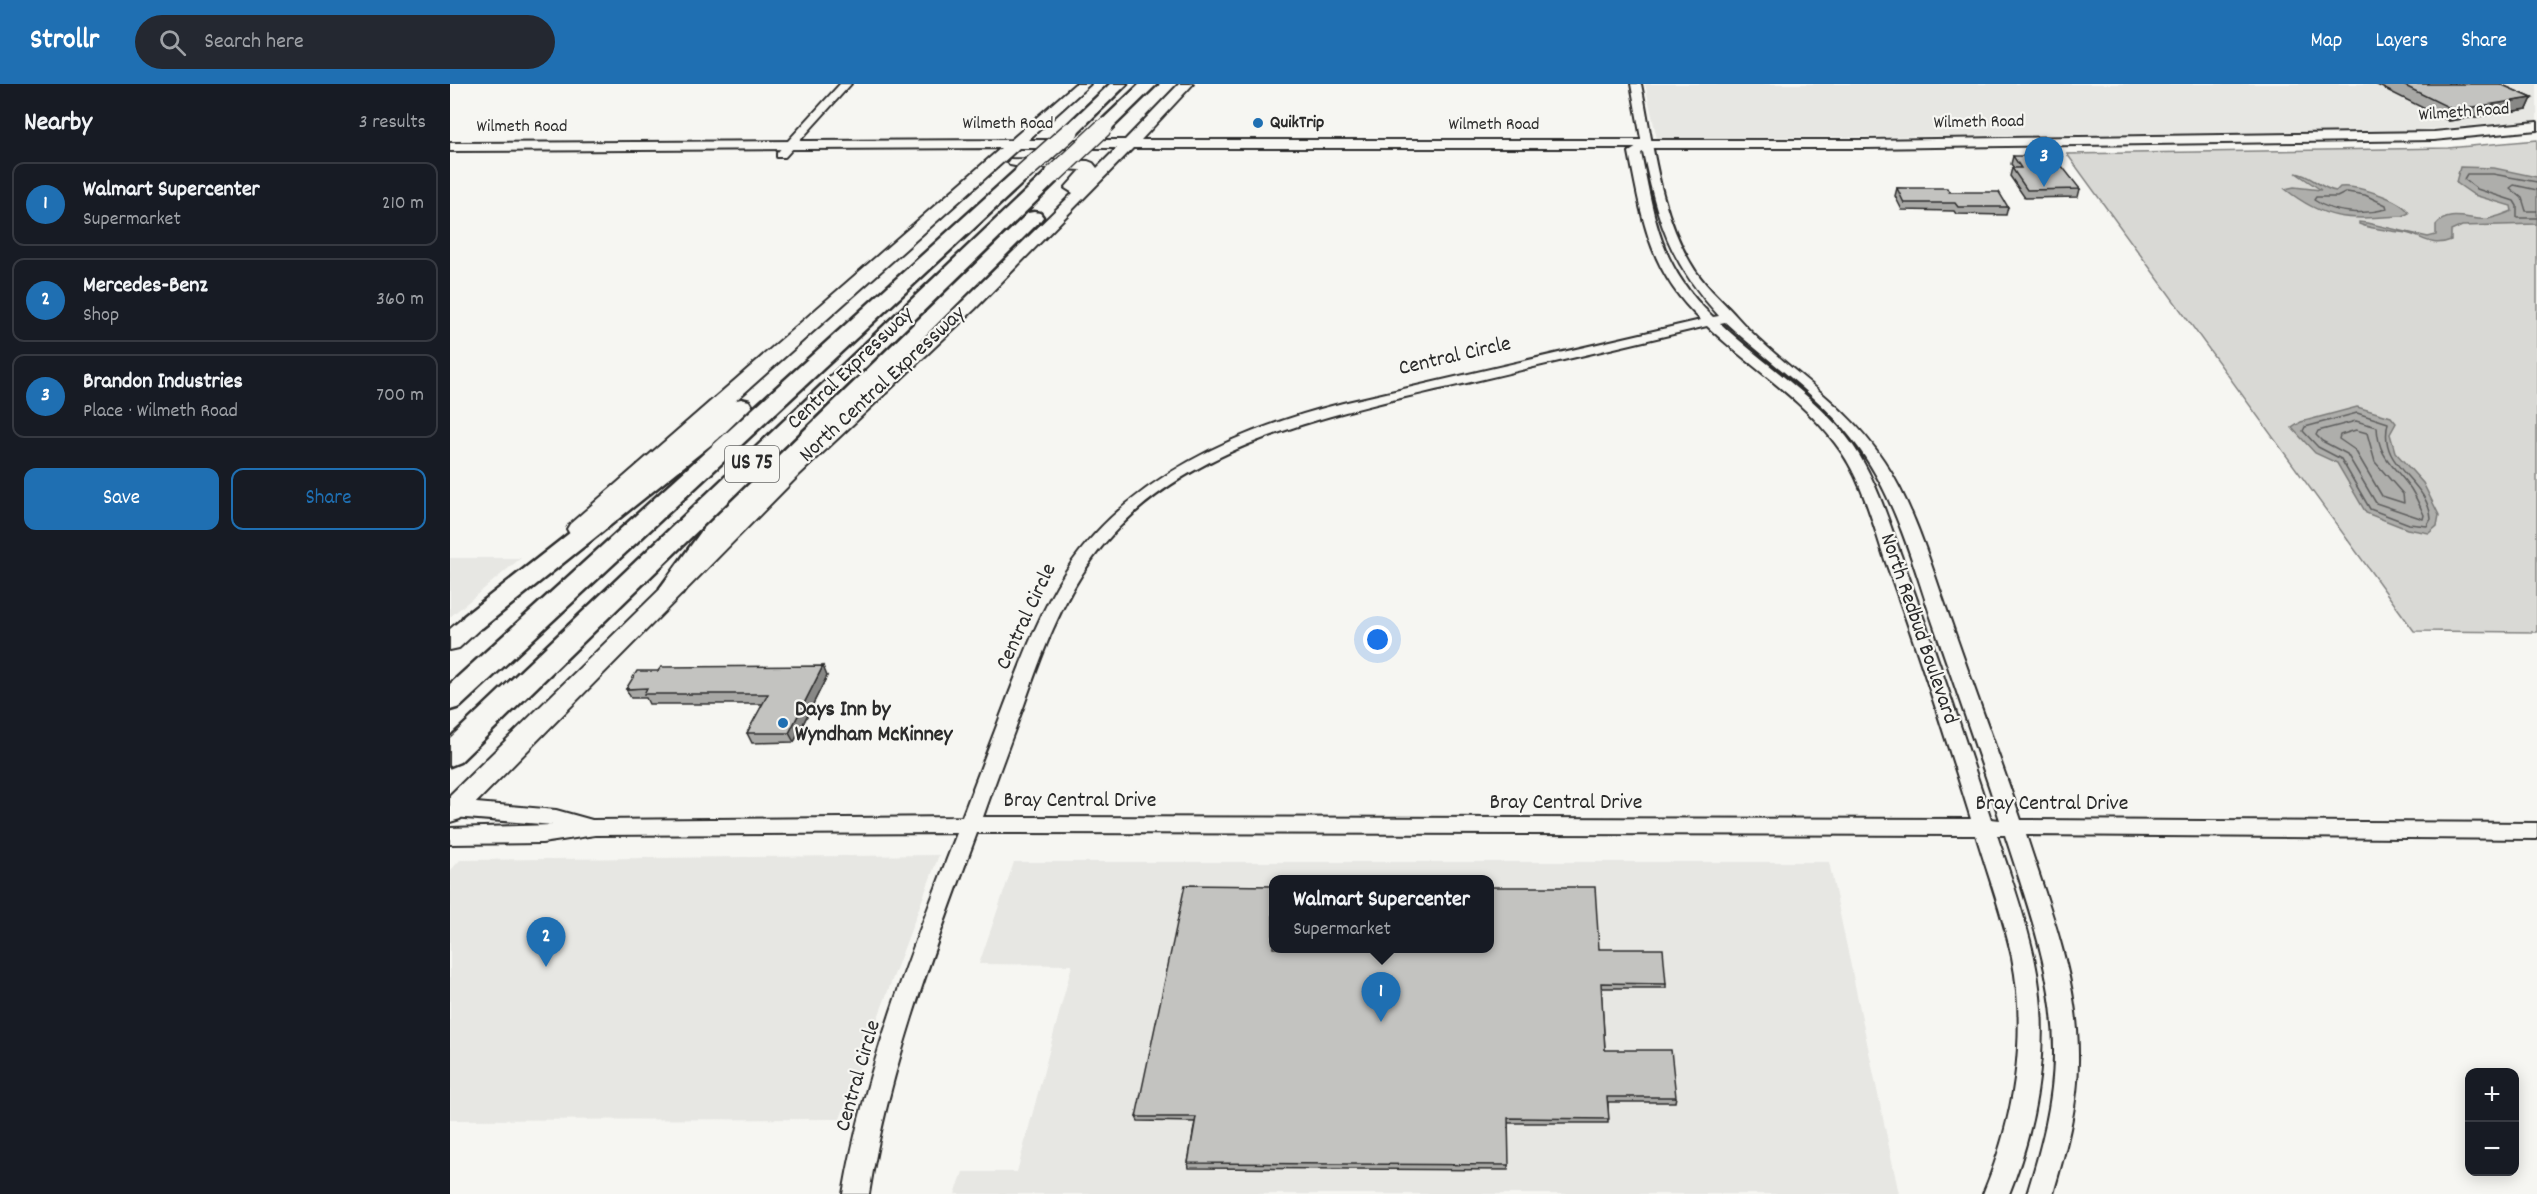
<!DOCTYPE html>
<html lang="en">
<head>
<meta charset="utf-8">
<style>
  :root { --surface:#171b24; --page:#242831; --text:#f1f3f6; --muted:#9ea1a6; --line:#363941; --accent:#1f6fb2 }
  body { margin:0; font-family:Dekko,sans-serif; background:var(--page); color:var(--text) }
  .controls { position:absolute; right:18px; bottom:18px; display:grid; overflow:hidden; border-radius:12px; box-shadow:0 3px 15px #0003 }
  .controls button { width:54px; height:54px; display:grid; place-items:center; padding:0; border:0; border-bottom:2px solid var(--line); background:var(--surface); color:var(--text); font:30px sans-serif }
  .you { position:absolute; left:928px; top:556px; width:21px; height:21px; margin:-15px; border:4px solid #fff; border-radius:50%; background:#1a73e8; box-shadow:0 0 0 9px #1a73e833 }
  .badge { display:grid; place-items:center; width:39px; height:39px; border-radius:50%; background:var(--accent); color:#fff; font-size:20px; font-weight:700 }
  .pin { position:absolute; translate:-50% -50px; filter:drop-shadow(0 2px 3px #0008) }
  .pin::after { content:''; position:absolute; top:32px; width:21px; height:18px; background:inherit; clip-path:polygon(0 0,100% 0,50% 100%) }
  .popup { position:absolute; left:819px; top:791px; width:225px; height:78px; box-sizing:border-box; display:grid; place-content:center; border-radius:12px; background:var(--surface); filter:drop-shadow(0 2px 4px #0005); font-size:20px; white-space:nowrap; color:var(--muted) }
  .popup b { font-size:22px; color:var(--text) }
  .popup::after { content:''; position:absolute; left:50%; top:100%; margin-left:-12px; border:12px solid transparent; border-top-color:var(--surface) }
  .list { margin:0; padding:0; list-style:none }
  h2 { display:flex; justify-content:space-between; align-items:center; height:78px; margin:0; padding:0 24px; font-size:26px }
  h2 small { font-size:20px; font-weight:400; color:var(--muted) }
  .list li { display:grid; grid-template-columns:39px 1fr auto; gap:18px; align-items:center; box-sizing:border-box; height:84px; margin:0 12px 12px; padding:0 12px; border:2px solid var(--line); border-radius:12px }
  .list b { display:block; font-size:22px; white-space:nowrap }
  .list p { margin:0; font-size:20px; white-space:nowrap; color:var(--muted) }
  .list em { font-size:20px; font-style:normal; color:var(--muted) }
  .actions { display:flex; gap:12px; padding:18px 24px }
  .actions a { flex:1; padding:14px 0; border:2px solid var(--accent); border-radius:12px; text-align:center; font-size:21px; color:var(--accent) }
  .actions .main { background:var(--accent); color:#fff }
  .icon { flex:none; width:33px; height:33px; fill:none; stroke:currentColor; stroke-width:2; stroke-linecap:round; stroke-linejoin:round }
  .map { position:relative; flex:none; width:2087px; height:1110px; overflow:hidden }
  header { display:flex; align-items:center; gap:36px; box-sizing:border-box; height:84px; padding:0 30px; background:var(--accent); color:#fff }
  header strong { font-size:28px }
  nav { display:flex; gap:33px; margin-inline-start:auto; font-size:21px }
  .search { width:420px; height:54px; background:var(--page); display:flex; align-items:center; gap:15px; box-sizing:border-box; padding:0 21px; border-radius:33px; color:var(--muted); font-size:22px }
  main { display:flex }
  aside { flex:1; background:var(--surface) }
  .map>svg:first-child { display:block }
  .built { fill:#e7e7e3; fill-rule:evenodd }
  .green { fill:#d9d9d5; stroke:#828280; stroke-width:1.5 }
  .water { fill:#aeaeab; stroke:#7a7a78; stroke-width:1.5 }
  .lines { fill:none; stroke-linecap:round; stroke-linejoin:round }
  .shore { stroke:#5f5f5e; stroke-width:1.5 }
  .minor-casing { stroke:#2b2b2b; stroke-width:4 }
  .major-casing { stroke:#2b2b2b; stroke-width:4 }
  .highway-casing { stroke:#2b2b2b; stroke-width:5 }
  .minor { fill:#f6f6f2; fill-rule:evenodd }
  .major { fill:#f6f6f2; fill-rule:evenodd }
  .highway { fill:#f6f6f2; fill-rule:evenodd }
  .highway-bridge-casing { stroke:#2b2b2b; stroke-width:20; stroke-linecap:butt }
  .highway-bridge { stroke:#f6f6f2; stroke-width:17 }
  .wall { fill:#a8a8a5; stroke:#2b2b2b; stroke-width:1.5 }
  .shaded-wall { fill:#888886; stroke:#2b2b2b; stroke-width:1.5 }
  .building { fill:#c3c3c0; stroke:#2b2b2b; stroke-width:1.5 }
  .poi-dot { fill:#1f6fb2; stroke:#f6f6f2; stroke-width:2 }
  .labels { text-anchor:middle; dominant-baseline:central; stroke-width:4.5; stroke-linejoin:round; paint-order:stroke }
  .far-street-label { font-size:18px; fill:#2b2b2b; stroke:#f6f6f2 }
  .far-poi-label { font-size:18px; font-weight:bold; fill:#2b2b2b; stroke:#f6f6f2; text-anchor:start }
  .shield { fill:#f6f6f2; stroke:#686867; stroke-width:1.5 }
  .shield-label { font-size:21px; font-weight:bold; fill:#2b2b2b }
  .street-label { font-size:22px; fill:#2b2b2b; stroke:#f6f6f2 }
  .poi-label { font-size:22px; font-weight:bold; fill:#2b2b2b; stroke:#f6f6f2; text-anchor:start }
</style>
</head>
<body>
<header>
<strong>Strollr</strong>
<div class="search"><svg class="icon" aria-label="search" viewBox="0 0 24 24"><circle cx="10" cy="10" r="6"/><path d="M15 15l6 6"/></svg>Search here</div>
<nav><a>Map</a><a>Layers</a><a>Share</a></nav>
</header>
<main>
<aside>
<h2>Nearby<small>3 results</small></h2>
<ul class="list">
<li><span class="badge">1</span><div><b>Walmart Supercenter</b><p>Supermarket</p></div><em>210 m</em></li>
<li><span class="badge">2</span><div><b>Mercedes-Benz</b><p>Shop</p></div><em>360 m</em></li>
<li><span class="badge">3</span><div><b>Brandon Industries</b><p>Place · Wilmeth Road</p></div><em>700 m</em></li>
</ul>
<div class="actions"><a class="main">Save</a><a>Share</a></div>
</aside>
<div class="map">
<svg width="2087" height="1110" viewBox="0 0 2087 1110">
  <rect width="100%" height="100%" fill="#f6f6f2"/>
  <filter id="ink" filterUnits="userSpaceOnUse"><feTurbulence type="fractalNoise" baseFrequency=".0167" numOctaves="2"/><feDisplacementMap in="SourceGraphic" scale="12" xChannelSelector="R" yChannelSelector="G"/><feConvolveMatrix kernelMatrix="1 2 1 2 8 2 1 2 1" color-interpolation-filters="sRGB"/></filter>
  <g filter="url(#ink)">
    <g class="built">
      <path d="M1195 0H2087V36L1958 47 1207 55Z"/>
      <path d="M0 474H71L0 533Z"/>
      <path d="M489 771 390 1035 0 1036V787L10 776Z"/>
      <path d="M564 778H1379L1449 1110H505L513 1088H567L622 881 529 880ZM823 796H1039V864H823Z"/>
    </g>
    <path class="green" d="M2087 56V548L1964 547 1617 70 1998 64Z"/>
    <g class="water">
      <path d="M2010 83 2044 84 2087 93V140L2012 142 2001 147V156C1981 164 1972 152 1956 149 1940 146 1924 146 1909 140V138L1917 139 1978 153 1986 151V141C1998 125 2022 137 2038 135 2046 133 2055 130 2062 127L2061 122 2024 111 2008 100 2006 98Z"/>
      <path d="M1846 89C1861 91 1871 105 1886 107L1890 103C1907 101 1951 115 1959 129L1953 132C1901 135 1878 139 1835 105L1844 103 1871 106Z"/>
      <path d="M1907 323 1941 333 1946 339 1940 350 1945 368 1973 399 1989 431 1987 442 1979 449 1957 445 1916 429 1887 379 1865 369 1842 344 1851 338Z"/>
    </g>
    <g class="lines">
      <g class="shore">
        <path d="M2087 98 2043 90H2017L2014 95 2027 105 2064 117 2067 122V134H2087"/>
        <path d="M2087 106 2064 101 2060 104 2072 114 2076 127H2087"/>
        <path d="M1897 108 1915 111 1936 121 1937 125C1914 131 1884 130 1864 116L1866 113H1887Z"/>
        <path d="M1907 329 1938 339C1927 384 1978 395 1981 435L1977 442 1959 440 1920 425 1891 375 1868 363 1853 347 1855 343Z"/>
        <path d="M1906 337 1927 343C1928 374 1945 382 1961 405 1966 413 1970 422 1974 431L1973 435 1926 419 1897 370 1872 357 1866 351 1868 347Z"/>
        <path d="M1906 346 1917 349 1925 378 1953 410 1954 419 1932 412 1905 366 1889 355 1890 351Z"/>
      </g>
      <g class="minor-casing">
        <g id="minor">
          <path d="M390 0H401L335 73H327V69Z"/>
          <path d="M1181 0H1191C1203 59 1209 125 1240 178 1252 200 1271 215 1286 232 1332 284 1393 315 1434 377 1465 424 1481 482 1500 535 1523 602 1548 668 1571 736L2087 739V755L1576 751C1599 822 1628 895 1628 970 1629 1018 1616 1065 1603 1110H1577C1591 1065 1604 1018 1604 970 1605 895 1578 822 1555 751H1547C1560 791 1575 832 1584 873 1601 952 1589 1036 1559 1110H1533C1564 1036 1578 953 1562 873 1553 832 1538 791 1526 751L527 749C483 868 439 984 419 1110H393C415 984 461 868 507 749L145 751 92 759 0 760V744L103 741 3 733 0 732V718L3 717 106 726 142 736 512 733C526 696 540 660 554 623 572 576 589 529 616 487 677 394 789 345 893 319L1251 236C1199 187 1192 134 1179 68L1192 60ZM1193 68C1208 138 1219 177 1269 232L1263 233C1210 183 1205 137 1191 69ZM1275 238C1317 277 1368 310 1402 355 1445 409 1462 478 1484 542 1506 606 1529 670 1550 736L1541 735C1514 652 1486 568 1456 485 1439 440 1426 390 1396 352 1360 308 1311 278 1270 239ZM1257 242C1299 282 1350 313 1385 359 1411 392 1422 437 1435 476 1466 561 1494 648 1521 735L533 733C546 696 560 658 574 621 592 570 610 519 643 474 728 357 892 328 1025 297 1102 279 1180 260 1257 242Z"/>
        </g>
      </g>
      <g class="major-casing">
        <g id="major">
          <path d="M625 0H640L578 56H675L729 0H743L691 56H1415L1984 48 2087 38V46L1984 56 1415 64H683L525 225 349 391 10 735 0 738V711L335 383 513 217 623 109 615 104 631 86 565 82 560 81 558 78 560 75 638 77 643 79 647 84 667 64H569L136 450 128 452 120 450 117 445 120 440 551 64 0 67V59L561 56Z"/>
          <path d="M39 517 47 519 51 524 47 529 9 564 0 566V545L31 519Z"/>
        </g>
      </g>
      <g class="highway-casing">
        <g id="highway">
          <path d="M660 0H677L626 50H614L612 47 614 44Z"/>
          <path d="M690 0H707L660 46H648L646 43 648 40Z"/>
          <path d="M573 84 579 85 582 89 579 93 10 623 0 626V600L567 85Z"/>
          <path d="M604 85 610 86 613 90 610 94 10 678 0 682V654L598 86Z"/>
          <path d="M584 128 590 129 593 133 590 137 271 455 232 510 223 512 214 510 210 504 253 445 578 129Z"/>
          <path d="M291 315 299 317 302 322 268 355 32 544 23 547 14 544 10 538 14 532 252 345 283 317Z"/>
        </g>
      </g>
      <use href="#minor" class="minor"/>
      <use href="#major" class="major"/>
      <use href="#highway" class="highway"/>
      <g class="highway-bridge-casing">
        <g id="highway-bridge">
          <path d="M573 89 620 47"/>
          <path d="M604 90 654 43"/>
        </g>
      </g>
      <use href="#highway-bridge" class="highway-bridge"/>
    </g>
    <g class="wall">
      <path d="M1925 0H2050L2082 14 2077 25 1999 37Z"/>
      <path d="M1563 72 1630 105 1628 113 1575 114 1560 92 1562 84H1564L1561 80Z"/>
      <path d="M1447 104 1499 108 1558 123 1556 131 1506 130 1504 127 1452 126 1445 112Z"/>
      <path d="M377 592 344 658 302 659 297 649 313 620H199L196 614H181L176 605Z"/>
      <path d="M1149 865 1216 900V904H1151L1155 966 1226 1013 1225 1018H1158V1039H1058V1086L739 1084 738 1079 745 1038 688 1037 686 1033Z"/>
    </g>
    <g class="shaded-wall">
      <path d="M2082 14 2077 25 1999 37 2004 26Z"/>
      <path d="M373 582 377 592 344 658 339 649Z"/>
    </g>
    <g class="building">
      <path d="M1951 0H2050L2082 14 2004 26Z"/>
      <path d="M1563 72H1604L1630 105 1577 106 1562 84H1571Z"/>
      <path d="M1447 104H1497L1499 108H1549L1558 123H1508L1505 119H1454Z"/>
      <path d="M373 582 339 649H297L318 610H194L197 604 176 605 187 587H208L211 583Z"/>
      <path d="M735 801 823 802V864H1039V803H1145L1149 865H1213L1216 900 1151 899 1155 966H1221L1226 1013H1157L1159 1035 1058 1034 1059 1081 738 1079 746 1033H686Z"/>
    </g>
  </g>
  <g class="poi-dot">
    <circle cx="808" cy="39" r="6"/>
    <circle cx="333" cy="639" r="6"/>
  </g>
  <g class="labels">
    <g class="far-street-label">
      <text transform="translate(2014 29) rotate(-4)">Wilmeth Road</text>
      <text transform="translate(1529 39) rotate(-1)">Wilmeth Road</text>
      <text x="558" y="40">Wilmeth Road</text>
      <text x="1044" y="41">Wilmeth Road</text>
      <text x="72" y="43">Wilmeth Road</text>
    </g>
    <g class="far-poi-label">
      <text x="820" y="39">QuikTrip</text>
    </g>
    <rect class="shield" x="275" y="362" width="54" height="36" rx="4.5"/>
    <g class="shield-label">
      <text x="302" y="380">US 75</text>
    </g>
    <g class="street-label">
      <text transform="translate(1005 273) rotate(-13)">Central Circle</text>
      <text transform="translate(401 285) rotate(-44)">Central Expressway</text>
      <text transform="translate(433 301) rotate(-43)">North Central Expressway</text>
      <text transform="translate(577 533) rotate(-65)">Central Circle</text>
      <text transform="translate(1468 545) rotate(71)">North Redbud Boulevard</text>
      <text x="630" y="717">Bray Central Drive</text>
      <text x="1116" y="719">Bray Central Drive</text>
      <text x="1602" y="720">Bray Central Drive</text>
      <text transform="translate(409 992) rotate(-74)">Central Circle</text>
    </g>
    <g class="poi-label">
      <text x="345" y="626">Days Inn by<tspan x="345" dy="25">Wyndham McKinney</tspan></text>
    </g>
  </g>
</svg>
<div class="controls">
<button>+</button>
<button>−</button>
</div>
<div class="you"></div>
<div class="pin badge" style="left:931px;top:938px">1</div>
<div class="popup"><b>Walmart Supercenter</b>Supermarket</div>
<div class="pin badge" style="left:96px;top:883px">2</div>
<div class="pin badge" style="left:1594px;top:103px">3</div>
</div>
</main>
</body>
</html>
